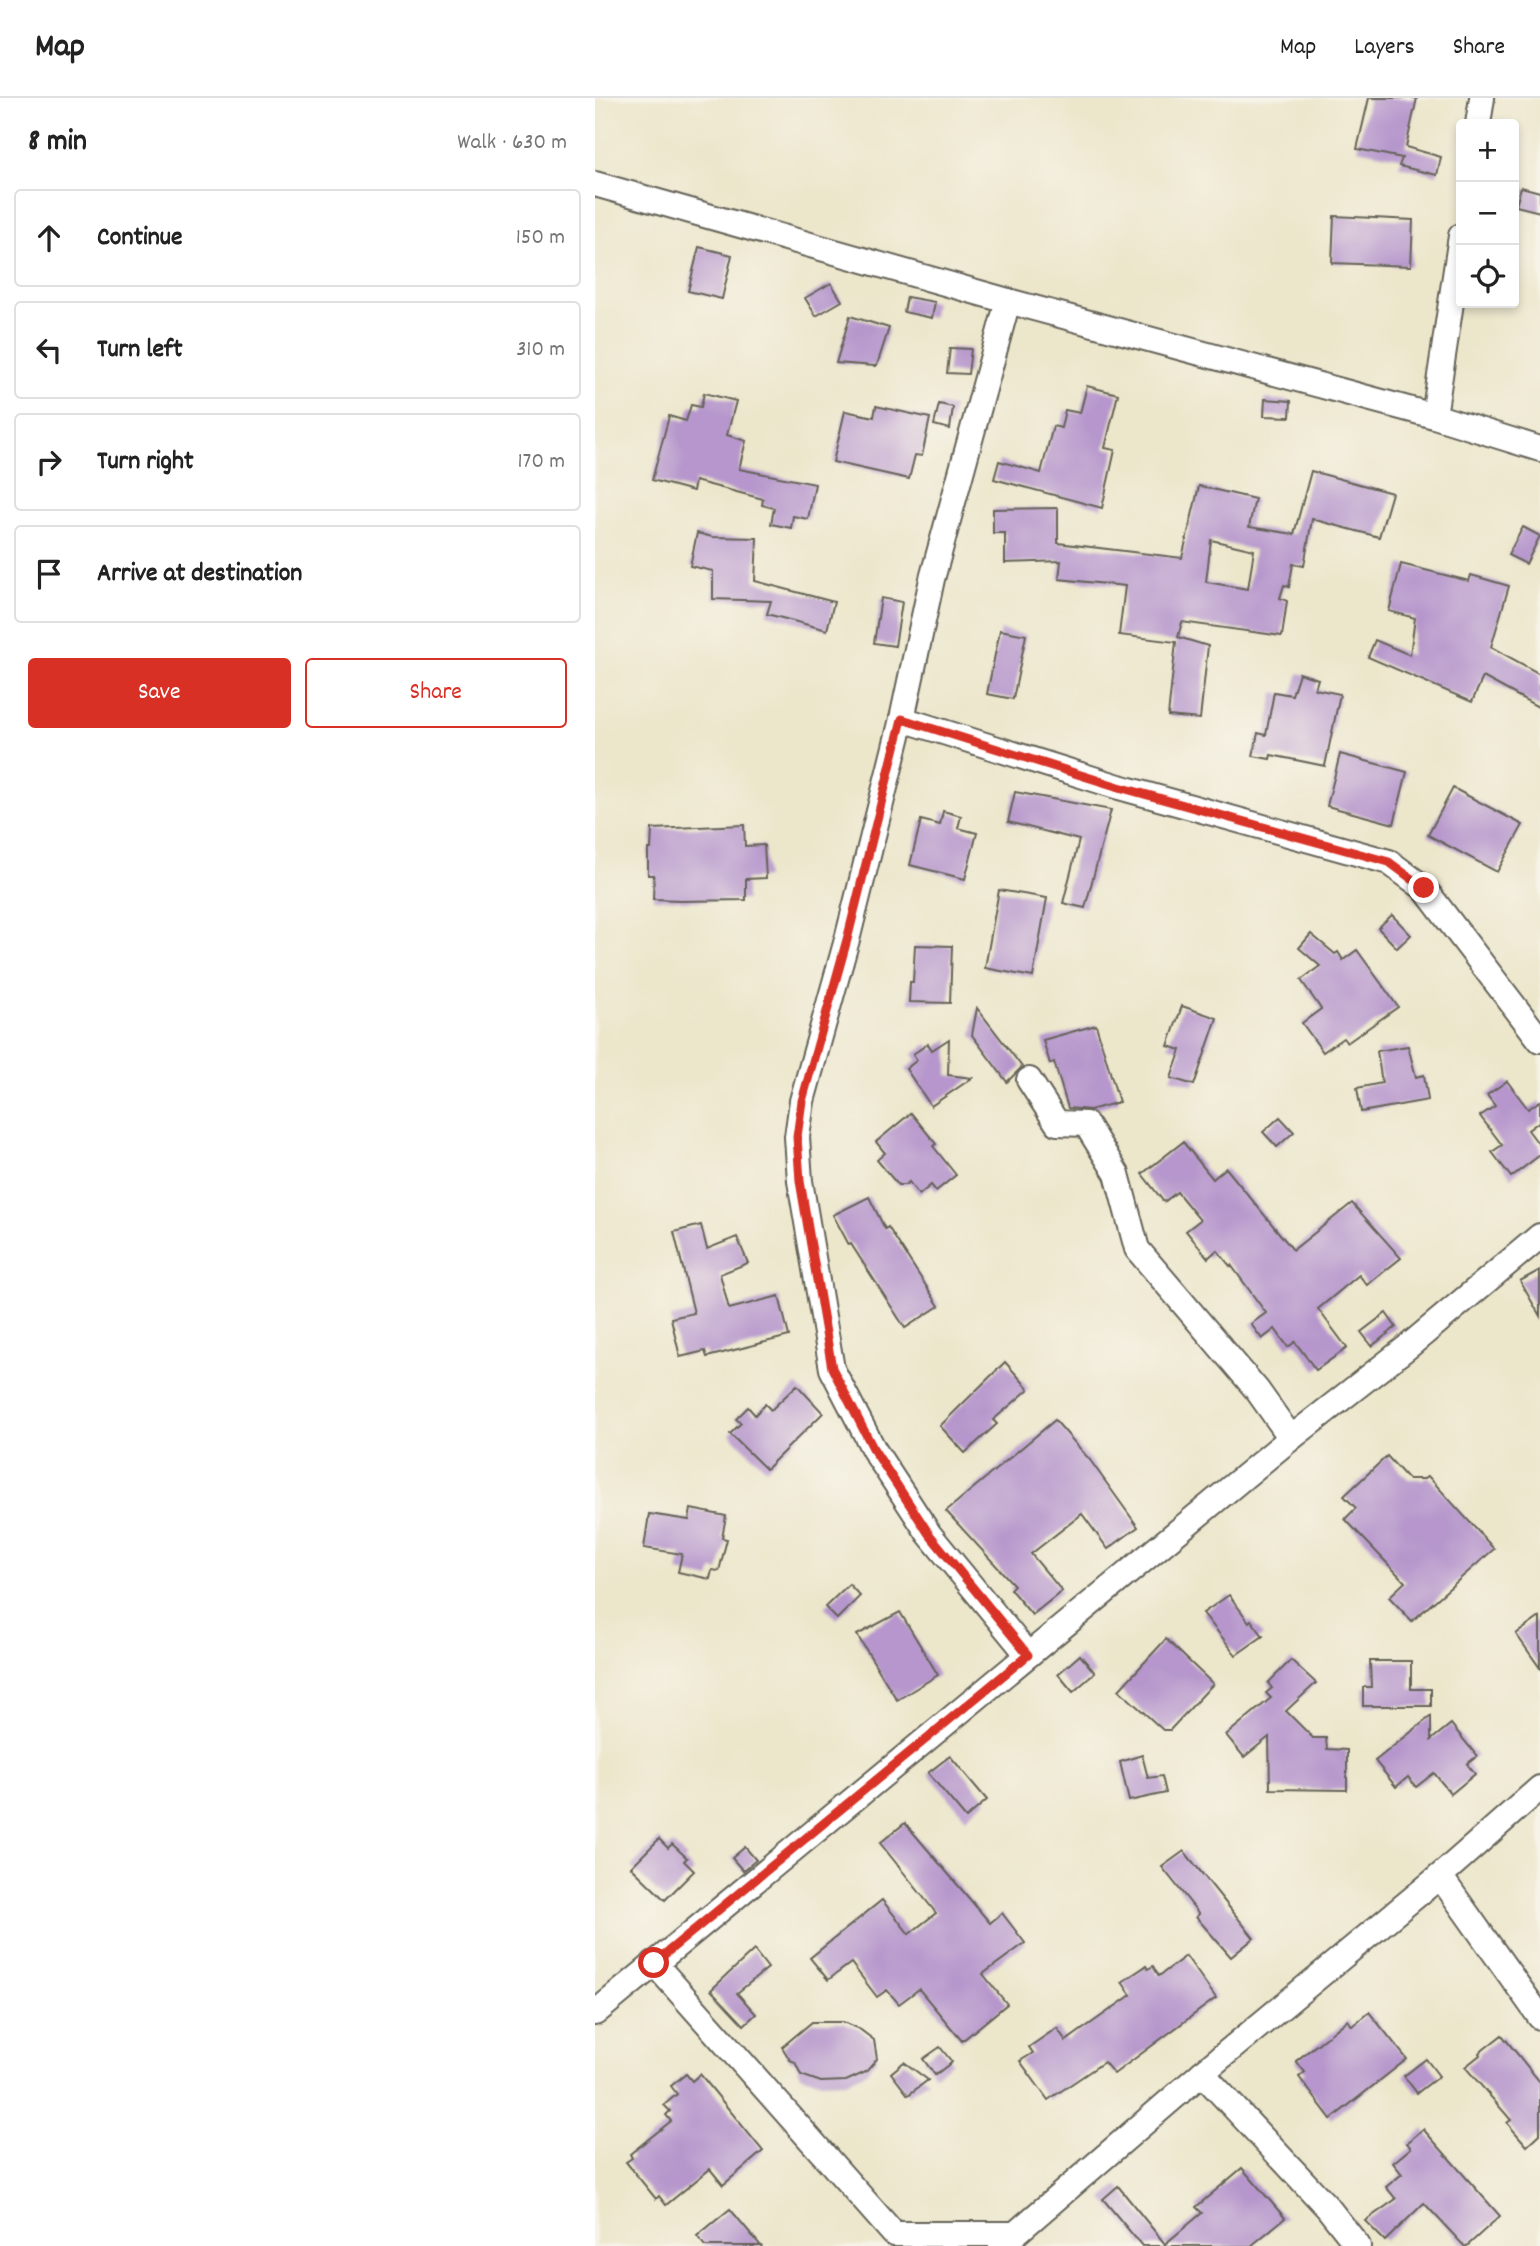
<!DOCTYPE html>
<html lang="en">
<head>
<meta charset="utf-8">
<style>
  :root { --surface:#fff; --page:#f6f6f6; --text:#222; --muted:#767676; --line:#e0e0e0; --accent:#d93025 }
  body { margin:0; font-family:Dekko,sans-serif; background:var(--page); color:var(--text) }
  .controls { position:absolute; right:21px; top:21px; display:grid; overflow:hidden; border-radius:7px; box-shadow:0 4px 10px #0003 }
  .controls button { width:63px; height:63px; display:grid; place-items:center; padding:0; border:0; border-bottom:2px solid var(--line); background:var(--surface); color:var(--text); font:35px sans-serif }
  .stop { position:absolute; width:21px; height:21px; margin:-16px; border:5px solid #d93025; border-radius:50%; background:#fff }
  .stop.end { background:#d93025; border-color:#fff; box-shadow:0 2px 7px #0008 }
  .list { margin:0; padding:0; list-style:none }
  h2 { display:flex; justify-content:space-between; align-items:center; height:91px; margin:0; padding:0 28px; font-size:30px }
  h2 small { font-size:23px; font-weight:400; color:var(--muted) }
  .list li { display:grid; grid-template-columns:46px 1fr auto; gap:21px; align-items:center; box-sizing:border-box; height:98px; margin:0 14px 14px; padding:0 14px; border:2px solid var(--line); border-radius:7px }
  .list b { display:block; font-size:26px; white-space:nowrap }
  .list em { font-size:23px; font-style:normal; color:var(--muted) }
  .actions { display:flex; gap:14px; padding:21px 28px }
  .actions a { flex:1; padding:16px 0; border:2px solid var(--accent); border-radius:7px; text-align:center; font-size:24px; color:var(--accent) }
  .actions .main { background:var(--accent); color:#fff }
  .icon { flex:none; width:38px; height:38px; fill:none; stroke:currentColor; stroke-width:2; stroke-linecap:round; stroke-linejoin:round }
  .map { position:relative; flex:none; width:945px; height:2148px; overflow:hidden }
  header { display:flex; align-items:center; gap:42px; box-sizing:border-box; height:98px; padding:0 35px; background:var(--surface); border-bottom:2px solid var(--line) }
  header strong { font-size:33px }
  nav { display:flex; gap:38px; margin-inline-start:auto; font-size:24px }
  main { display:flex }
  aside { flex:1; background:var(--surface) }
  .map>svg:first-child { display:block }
  .building { fill:#b696cc; fill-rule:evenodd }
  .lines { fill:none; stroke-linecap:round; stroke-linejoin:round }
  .street-casing { stroke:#656359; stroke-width:28 }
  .street { stroke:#fff; stroke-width:24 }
  .route { stroke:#d93025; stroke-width:9 }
</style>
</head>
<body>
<header>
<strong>Map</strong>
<nav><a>Map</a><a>Layers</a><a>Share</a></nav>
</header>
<main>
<aside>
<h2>8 min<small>Walk · 630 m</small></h2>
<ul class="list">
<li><svg class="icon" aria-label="ahead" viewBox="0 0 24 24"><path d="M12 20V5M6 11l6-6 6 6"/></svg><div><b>Continue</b></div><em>150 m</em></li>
<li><svg class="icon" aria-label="left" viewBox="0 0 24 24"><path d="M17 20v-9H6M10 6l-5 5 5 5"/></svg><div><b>Turn left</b></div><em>310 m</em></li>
<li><svg class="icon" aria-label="right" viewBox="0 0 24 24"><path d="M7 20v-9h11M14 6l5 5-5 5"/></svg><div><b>Turn right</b></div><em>170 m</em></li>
<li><svg class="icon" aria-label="arrive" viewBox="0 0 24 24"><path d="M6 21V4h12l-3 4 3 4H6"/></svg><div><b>Arrive at destination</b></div></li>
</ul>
<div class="actions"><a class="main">Save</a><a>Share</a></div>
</aside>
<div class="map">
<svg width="945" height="2148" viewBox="0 0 945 2148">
  <rect width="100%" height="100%" fill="#f7f3e8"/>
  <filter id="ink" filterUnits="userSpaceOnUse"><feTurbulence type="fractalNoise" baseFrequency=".0143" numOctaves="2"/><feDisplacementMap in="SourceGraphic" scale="14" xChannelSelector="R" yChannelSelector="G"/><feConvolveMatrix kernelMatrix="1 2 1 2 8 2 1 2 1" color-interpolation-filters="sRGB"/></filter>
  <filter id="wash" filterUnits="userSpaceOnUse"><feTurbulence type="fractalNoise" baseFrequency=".00686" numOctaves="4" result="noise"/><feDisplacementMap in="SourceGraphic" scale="28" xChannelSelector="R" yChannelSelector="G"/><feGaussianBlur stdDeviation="1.57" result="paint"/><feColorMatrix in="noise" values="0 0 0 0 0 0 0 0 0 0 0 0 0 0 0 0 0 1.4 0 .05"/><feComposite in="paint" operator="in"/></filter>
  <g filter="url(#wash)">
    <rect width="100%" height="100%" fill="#ece6cb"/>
    <g id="blocks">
      <g class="building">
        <path d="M774 0H822L811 49 846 59 842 77 804 68 807 60 762 51Z"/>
        <path d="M926 89 945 94V114L921 108Z"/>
        <path d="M739 118 818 122 816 168 737 165Z"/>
        <path d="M104 149 137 157 127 201 93 193Z"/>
        <path d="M236 185 247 203 221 218 210 200Z"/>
        <path d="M312 199 340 204 337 220 309 214Z"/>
        <path d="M255 218 294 230 282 267 280 268 241 265Z"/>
        <path d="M355 250 376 251 373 276 352 275Z"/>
        <path d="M492 288 523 296 510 350 520 352 507 410 399 381 404 363 446 375 458 328 466 330 470 312 485 315Z"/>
        <path d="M109 295 141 303 132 337 151 343 144 371 220 386 213 421 198 418 196 430 176 426 179 410 167 407 168 401 100 383 98 393 57 382 74 318 91 323 96 307 106 309Z"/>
        <path d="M670 301 696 303 695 319 669 318Z"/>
        <path d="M344 306 358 309 355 331 339 327Z"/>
        <path d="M281 308 335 320 327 358 320 357 314 381 238 364 250 313 279 319Z"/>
        <path d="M716 373 797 395 784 439 717 421 709 468 698 466 694 489 689 487 685 500 692 503 687 538 587 524 583 539 613 548 605 621 573 618 581 544 524 537 530 488 464 481 466 463 410 465V435H398V411L463 410V445L587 460 604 388 660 401 654 429 699 436ZM616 442 659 452 653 491 611 484Z"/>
        <path d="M928 429 945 438 931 466 913 457Z"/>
        <path d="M102 435 117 439 162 440 160 483 239 504 232 532 172 516 176 503 118 501V473L95 468Z"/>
        <path d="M806 466 874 483 876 477 914 488 896 549 945 576V610L888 579 877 604 773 559 780 542 815 557 820 520 794 513Z"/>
        <path d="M286 500 307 504 300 548 279 545Z"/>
        <path d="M405 532 431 537 418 601 392 596Z"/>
        <path d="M704 575 723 581 720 591 745 596 730 668 676 657 675 661 658 658 663 635 671 637 679 594 697 597Z"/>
        <path d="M745 656 812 674 799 726 732 708Z"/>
        <path d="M858 690 928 727 902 774 833 737Z"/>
        <path d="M420 694 516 712 490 810 468 805 484 742 413 724Z"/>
        <path d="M348 713 366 718 363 730 382 735 370 781 315 767 326 722 345 727Z"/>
        <path d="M149 727 150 748 169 747 171 780 151 781V802L85 803V802L58 801 59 777H53V751H56L57 731Z"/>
        <path d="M404 792 452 800 438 879 390 870Z"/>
        <path d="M797 817 816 837 802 850 783 830Z"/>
        <path d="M716 836 740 856 743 854 748 862 762 852 803 909 752 945 748 940 728 954 707 925 726 911 706 882 725 868 704 850Z"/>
        <path d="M320 847 357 848 355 905 314 904 315 884H318Z"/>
        <path d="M587 908 622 920 599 987 576 980 586 952 573 948Z"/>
        <path d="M382 910 427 969 412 984 377 937Z"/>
        <path d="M501 927 524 1004 495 1012 473 1010 459 964 455 966 448 942Z"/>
        <path d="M354 941 353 977 377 980 336 1008 311 971 322 962 318 956 333 946 337 952Z"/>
        <path d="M813 948 821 979 829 977 833 1002 766 1014 762 990 787 985 782 953Z"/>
        <path d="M912 983 933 1011 945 1003V1023L933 1032 945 1048V1057L916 1079 897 1054 907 1047 885 1018 900 1008 892 997Z"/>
        <path d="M316 1015 341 1046 338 1048 361 1077 341 1093 336 1087 324 1097 314 1084 310 1087H303L282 1062 290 1055 281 1044Z"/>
        <path d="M685 1019 699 1034 682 1049 668 1034Z"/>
        <path d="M588 1044 618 1081 631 1070 698 1152 757 1105 806 1160 772 1187 764 1177 723 1211 752 1250 721 1272 700 1244 693 1249 680 1231 667 1241 656 1226 671 1215 636 1167 635 1168 622 1152 613 1160 591 1133 605 1122 582 1094 569 1104 547 1076Z"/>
        <path d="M274 1099 290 1131 293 1129 344 1208 310 1230 256 1146 254 1147 238 1117Z"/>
        <path d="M106 1127 112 1151 142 1139 153 1165 125 1176 134 1211 184 1198 194 1238 112 1259 110 1253 85 1259 76 1220 99 1215 79 1134Z"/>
        <path d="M945 1172V1218L925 1183Z"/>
        <path d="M791 1215 801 1229 777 1248 766 1234Z"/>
        <path d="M410 1264 434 1291 398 1322 402 1326 370 1355 345 1328Z"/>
        <path d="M202 1287 228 1315 171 1371 135 1336 146 1325 141 1321 153 1309 160 1317 170 1306 176 1312Z"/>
        <path d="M460 1322 495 1362 543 1429 513 1451 487 1416 436 1456 467 1493 437 1517 415 1491 419 1487 351 1413Z"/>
        <path d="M792 1358 813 1381H829L833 1378 899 1451 817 1523 794 1499 810 1484 750 1421 761 1410 749 1398Z"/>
        <path d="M96 1411 131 1418 127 1440 132 1441 124 1473 117 1472 115 1481 83 1474 87 1456 49 1450 54 1416 94 1422Z"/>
        <path d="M254 1486 265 1498 242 1521 230 1509Z"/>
        <path d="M634 1497 654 1524 656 1522 668 1538 641 1557 608 1515Z"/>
        <path d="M305 1514 343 1577 302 1602 262 1537Z"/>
        <path d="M945 1519V1570L921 1536Z"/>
        <path d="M571 1541 618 1586 575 1632H568L524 1592Z"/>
        <path d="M485 1557 500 1575 478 1594 463 1576Z"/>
        <path d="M696 1562 721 1585 691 1613 718 1640H731L732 1651 752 1652V1692L675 1691 674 1639 649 1659 631 1637 676 1600 671 1595 677 1590 673 1585Z"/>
        <path d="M775 1563H816V1591H836V1608H768V1589H776Z"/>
        <path d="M836 1618V1642L856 1626 882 1658 872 1666 880 1676 856 1696 839 1675 821 1689 813 1679 801 1689 780 1663Z"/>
        <path d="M547 1657 553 1680 567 1678 571 1695 534 1703 525 1664Z"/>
        <path d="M355 1658 392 1702 371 1720 333 1675Z"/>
        <path d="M310 1725 395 1825 407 1815 430 1845 388 1876 412 1906 367 1943 324 1891 304 1906 292 1892 282 1899 256 1865 233 1882 215 1860 287 1802 314 1836 341 1815 285 1745Z"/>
        <path d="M64 1741 73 1750 77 1746 92 1760 89 1763 99 1773 70 1802 36 1769Z"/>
        <path d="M150 1749 161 1762 148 1773 137 1760Z"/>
        <path d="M589 1753 659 1840 636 1859 601 1819 604 1816 567 1769Z"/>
        <path d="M159 1852 173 1870 142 1895 161 1916 149 1927 116 1892Z"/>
        <path d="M591 1858 621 1900 519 1976 509 1964 453 2002 425 1963 438 1955 434 1949 462 1930 471 1943 536 1897 527 1884 551 1868 553 1871 558 1868 564 1878Z"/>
        <path d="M774 1914 812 1961 736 2021 704 1979 710 1974 701 1963 753 1922 757 1928Z"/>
        <path d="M217 1924H248L263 1930 279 1942 282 1961 271 1974 251 1983 226 1984 206 1977 200 1964 195 1962 187 1949Z"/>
        <path d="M907 1937 945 1984V2036L932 2048 912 2025 916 2022 870 1969 885 1957 884 1955Z"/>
        <path d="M345 1949 357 1964 340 1977 328 1961Z"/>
        <path d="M831 1961 844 1978 822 1995 809 1978Z"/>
        <path d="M309 1964 333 1982 313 1997 296 1975Z"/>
        <path d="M91 1976 97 1983 105 1976 168 2053 128 2087 115 2071 71 2107 64 2098 61 2101 31 2064 37 2060 35 2056 76 2023 71 2017 75 2013 69 2007 82 1996 76 1988Z"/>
        <path d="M828 2031 905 2118 872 2148H869L829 2105 790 2143 770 2123 801 2101 791 2089 807 2076 798 2065 816 2050 812 2045Z"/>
        <path d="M647 2070 690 2120 656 2148H547L508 2101 523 2088 570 2146 607 2115 601 2109Z"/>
        <path d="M135 2111 166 2148H110L102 2138Z"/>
      </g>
    </g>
  </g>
  <g filter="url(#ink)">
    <use href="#blocks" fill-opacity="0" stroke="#656359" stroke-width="2"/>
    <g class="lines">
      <g class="street-casing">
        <g id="street">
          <path d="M883 26 887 0"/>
          <path d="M0 86 413 203 839 318"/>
          <path d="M866 138 839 318 945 351"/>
          <path d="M413 203 337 481 307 621 253 838 207 1003 202 1039 205 1083 237 1271 279 1352 334 1436 433 1557"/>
          <path d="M307 621 524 689 794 764 829 790 945 942"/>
          <path d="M434 982 462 1025 491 1026 522 1076 542 1151 662 1292 696 1340"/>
          <path d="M845 1778 945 1919"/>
          <path d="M59 1865 299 2136H420"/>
          <path d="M0 1915 696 1340 815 1247 945 1138"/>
          <path d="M607 1975 733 2110 763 2148"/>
          <path d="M406 2148 607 1975 845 1778 945 1690"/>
        </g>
      </g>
      <use href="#street" class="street"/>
    </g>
  </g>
  <g class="lines" filter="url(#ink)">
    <path class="route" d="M59 1865 433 1557 334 1436 279 1352 237 1270 205 1083 202 1039 207 1003 253 838 307 621 524 689 794 764 829 790"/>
  </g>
</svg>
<div class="controls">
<button>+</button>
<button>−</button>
<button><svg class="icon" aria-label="locate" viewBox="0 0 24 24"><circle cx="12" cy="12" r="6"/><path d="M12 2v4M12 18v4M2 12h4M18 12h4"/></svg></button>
</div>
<div class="stop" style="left:59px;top:1865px"></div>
<div class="stop end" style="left:829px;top:790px"></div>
</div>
</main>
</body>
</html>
